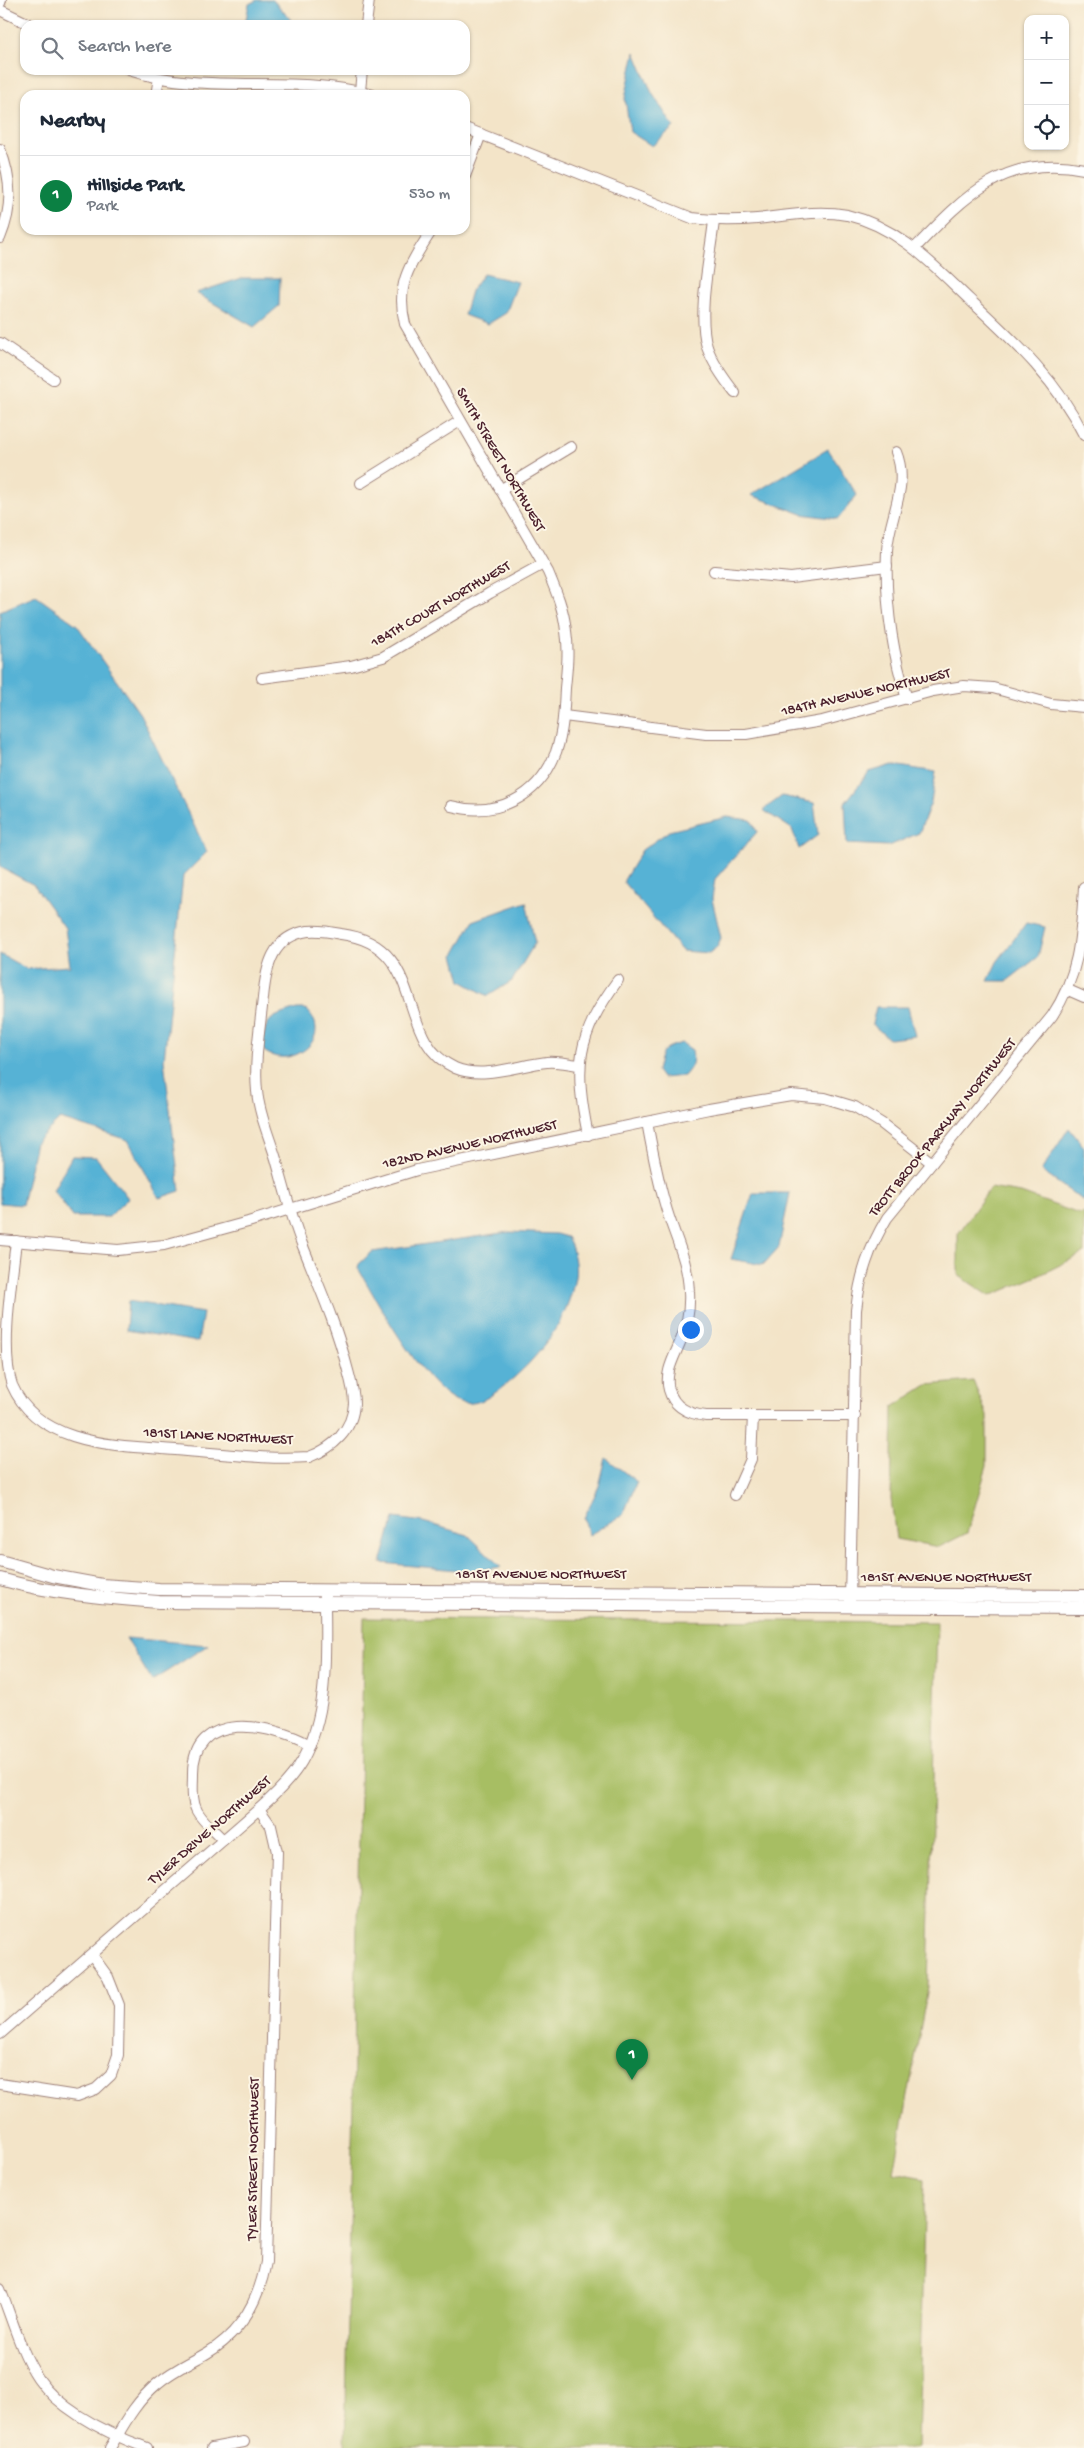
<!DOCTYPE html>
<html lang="en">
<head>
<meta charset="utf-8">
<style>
  :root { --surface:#fff; --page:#f6f6f7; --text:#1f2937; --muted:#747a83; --line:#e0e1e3; --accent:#0b8043 }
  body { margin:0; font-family:"Gochi Hand",sans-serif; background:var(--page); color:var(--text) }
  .controls { position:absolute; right:15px; top:15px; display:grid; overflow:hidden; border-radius:10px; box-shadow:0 1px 4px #0004 }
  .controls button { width:45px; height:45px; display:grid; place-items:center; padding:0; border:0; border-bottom:1px solid var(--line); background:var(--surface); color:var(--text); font:25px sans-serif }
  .you { position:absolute; left:690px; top:1329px; width:18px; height:18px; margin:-12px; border:4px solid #fff; border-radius:50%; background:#1a73e8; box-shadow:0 0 0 8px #1a73e833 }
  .badge { display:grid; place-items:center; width:32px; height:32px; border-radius:50%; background:var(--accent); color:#fff; font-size:16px; font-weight:700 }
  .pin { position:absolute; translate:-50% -41px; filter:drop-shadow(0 1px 2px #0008) }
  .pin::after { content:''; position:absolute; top:26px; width:18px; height:15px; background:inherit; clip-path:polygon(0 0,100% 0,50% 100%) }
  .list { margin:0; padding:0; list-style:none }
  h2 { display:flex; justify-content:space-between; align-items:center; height:65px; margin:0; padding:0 20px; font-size:21px }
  h2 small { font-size:16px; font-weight:400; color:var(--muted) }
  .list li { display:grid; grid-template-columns:32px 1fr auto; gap:15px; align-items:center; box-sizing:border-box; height:80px; padding:0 20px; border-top:1px solid var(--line) }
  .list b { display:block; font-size:19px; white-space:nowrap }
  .list p { margin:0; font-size:16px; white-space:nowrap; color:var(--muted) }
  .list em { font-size:16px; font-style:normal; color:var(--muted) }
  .icon { flex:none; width:28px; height:28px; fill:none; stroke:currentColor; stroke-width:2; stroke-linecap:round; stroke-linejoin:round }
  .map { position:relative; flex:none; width:1084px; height:2448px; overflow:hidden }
  .search { position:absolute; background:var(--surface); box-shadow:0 1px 4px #0004; left:20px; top:20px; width:450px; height:55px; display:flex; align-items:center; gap:12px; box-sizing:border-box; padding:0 18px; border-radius:15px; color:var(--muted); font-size:19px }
  .panel { position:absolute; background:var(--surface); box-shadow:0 1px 4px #0004; left:20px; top:90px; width:450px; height:145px; border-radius:15px }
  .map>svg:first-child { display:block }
  .green { fill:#a7be63; stroke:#786e47 }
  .water { fill:#57b2d5; stroke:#506880 }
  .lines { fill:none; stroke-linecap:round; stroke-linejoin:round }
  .minor-casing { stroke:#9e827a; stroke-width:12 }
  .major-casing { stroke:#9e827a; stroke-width:14 }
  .minor { stroke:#fff; stroke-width:10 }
  .major { stroke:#fff; stroke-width:12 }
  .labels { text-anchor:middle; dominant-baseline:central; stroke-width:4; stroke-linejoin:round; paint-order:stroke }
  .street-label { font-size:15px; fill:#4a1f2b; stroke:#fcf5e5 }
</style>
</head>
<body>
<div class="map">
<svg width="1084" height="2448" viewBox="0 0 1084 2448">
  <rect width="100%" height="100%" fill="#fcf5e5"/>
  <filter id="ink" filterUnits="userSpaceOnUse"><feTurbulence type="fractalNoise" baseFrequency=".02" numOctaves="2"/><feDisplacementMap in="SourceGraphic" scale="10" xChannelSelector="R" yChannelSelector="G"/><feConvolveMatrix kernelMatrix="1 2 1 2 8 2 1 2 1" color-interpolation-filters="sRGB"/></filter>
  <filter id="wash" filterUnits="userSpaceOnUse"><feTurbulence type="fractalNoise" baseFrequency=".0096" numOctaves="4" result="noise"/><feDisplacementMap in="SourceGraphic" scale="20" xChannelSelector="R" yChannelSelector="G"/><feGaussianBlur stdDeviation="1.12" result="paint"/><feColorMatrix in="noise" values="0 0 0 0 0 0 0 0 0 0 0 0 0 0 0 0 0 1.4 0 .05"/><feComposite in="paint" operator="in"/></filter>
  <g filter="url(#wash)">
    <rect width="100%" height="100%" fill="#f3e4c8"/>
    <g class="green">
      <path d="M990 1188 1021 1193 1079 1214 1084 1213V1253L1040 1275 990 1296 958 1275V1234Z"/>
      <path d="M973 1381 987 1415V1466L967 1533 939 1547 896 1539 891 1499 893 1407 927 1385Z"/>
      <path d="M364 1618 937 1622 928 1987 894 2172 925 2178 918 2448H345Z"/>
    </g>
    <g class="water">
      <path d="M257 0H273L291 20 285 25H245L249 4Z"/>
      <path d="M635 52 652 93 674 127 652 146 630 132 625 98Z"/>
      <path d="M483 274 518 282 506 313 488 324 464 315 471 291Z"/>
      <path d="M242 278H280L279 306 254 327 196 293Z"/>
      <path d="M828 449 857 495 838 519 802 514 751 495Z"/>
      <path d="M36 596 77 625 140 714 207 852 183 876 164 1060 180 1191 159 1198 128 1140 60 1119 36 1142 22 1205 0 1203V954L27 969 70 966 65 928 34 885 0 867V611Z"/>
      <path d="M893 765 936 772 931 802 919 833 889 846 847 844 845 803 869 772Z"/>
      <path d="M782 796 814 803 818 835 799 849 792 829 763 810Z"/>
      <path d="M727 817 751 820 757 832 715 879 712 899 721 938 717 947 709 953 682 951 624 883V880L642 850 669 831Z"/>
      <path d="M526 902 535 943 512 981 488 996 461 981 454 955 473 921Z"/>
      <path d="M1026 923 1045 927 1038 957 1007 981H988L997 962Z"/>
      <path d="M876 1007H908L915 1036 889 1039 872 1024Z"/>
      <path d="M297 1009H306C338 1040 285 1074 261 1048 266 1018 268 1018 297 1009Z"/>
      <path d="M682 1043 692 1050C694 1063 692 1067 684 1076L662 1078 657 1071C662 1050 661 1049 682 1043Z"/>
      <path d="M1069 1128 1084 1147V1201L1041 1171Z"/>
      <path d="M72 1156 96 1157 128 1198 109 1217H73L53 1190Z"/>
      <path d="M753 1193H790L779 1247 763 1265 731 1259Z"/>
      <path d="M509 1232 556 1234 567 1237C573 1246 577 1267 575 1277 568 1321 538 1359 504 1386 491 1396 477 1407 460 1402 426 1392 376 1299 358 1268L359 1264 372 1252Z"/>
      <path d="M128 1301 203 1313 198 1342 126 1330Z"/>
      <path d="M606 1458 637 1482 623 1515 589 1535 584 1518 599 1486Z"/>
      <path d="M394 1518 423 1522 468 1535 501 1567 468 1571 381 1563Z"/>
      <path d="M126 1638 208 1645 152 1681Z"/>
    </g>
  </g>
  <g filter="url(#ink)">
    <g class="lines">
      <g class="minor-casing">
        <g id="minor">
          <path d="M0 3 1 0"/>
          <path d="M0 10 31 25"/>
          <path d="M366 25 369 0"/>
          <path d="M129 70C208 96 295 73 373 95"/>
          <path d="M360 91 362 70"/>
          <path d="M156 95 159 78"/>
          <path d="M465 128 692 218C714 221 735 221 757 219 786 216 817 209 847 215 899 227 933 265 970 300 1014 341 1057 380 1084 435"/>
          <path d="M0 149C12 180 13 207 0 238"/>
          <path d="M465 176 481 134"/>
          <path d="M714 221C710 258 697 311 707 347 713 364 724 379 735 393"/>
          <path d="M432 230C411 263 395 283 405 324L548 572C556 591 564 610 566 631 569 650 567 669 565 688 564 710 563 732 556 752 539 797 497 818 451 806"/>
          <path d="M915 248C965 196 1005 153 1084 169"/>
          <path d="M0 343 53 379"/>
          <path d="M896 452C910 486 889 516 887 550 885 599 892 652 907 699"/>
          <path d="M361 483 460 421"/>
          <path d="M500 490 571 447"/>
          <path d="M714 571 791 578 887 566"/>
          <path d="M262 678 351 666 383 657 490 593 543 564"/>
          <path d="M564 716 706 734H746L822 721 933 691 964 686 993 688 1051 704 1084 707"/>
          <path d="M1068 990 1084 997"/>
          <path d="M647 1122C652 1149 657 1177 665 1204 673 1234 688 1259 689 1291 690 1307 687 1325 681 1340 675 1356 664 1372 669 1390 674 1408 689 1414 706 1416H855"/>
          <path d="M588 1135C574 1066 576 1037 618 980"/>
          <path d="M0 1240 118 1250 164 1245 248 1222 417 1170 709 1109 791 1095 825 1098 855 1107 881 1123 932 1163"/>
          <path d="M16 1241C12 1279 0 1351 12 1385 40 1450 128 1445 187 1451 227 1454 269 1460 309 1457 333 1448 353 1430 354 1403 354 1391 350 1378 347 1367 336 1324 318 1284 302 1244 291 1216 284 1187 276 1159 269 1136 259 1114 257 1091 254 1061 260 1028 263 998 266 967 272 936 308 931 319 930 331 932 341 934 429 945 393 1040 455 1068 483 1080 518 1065 547 1062 558 1061 569 1064 579 1065"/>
          <path d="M735 1495 751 1459 753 1416"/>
          <path d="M850 1601 856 1310C860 1275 869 1248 887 1218L1052 1016C1080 974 1081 936 1084 887"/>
          <path d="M223 1840C215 1831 203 1822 197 1811 191 1800 193 1786 193 1774 192 1708 272 1724 310 1745"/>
          <path d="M0 2034 259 1809C275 1795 291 1780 302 1761 330 1712 325 1650 325 1596"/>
          <path d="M0 2084 77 2096 96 2089 111 2075 118 2055 119 2005 108 1977 92 1955"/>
          <path d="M0 2289C11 2316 21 2353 38 2378 61 2412 109 2434 147 2448"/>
          <path d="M110 2448C124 2424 136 2401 158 2383 173 2370 190 2363 207 2353 241 2333 259 2300 266 2262L277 1852 271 1826 259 1809"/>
          <path d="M212 2448 244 2442"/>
        </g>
      </g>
      <g class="major-casing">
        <g id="major">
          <path d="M0 1561 53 1576 102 1585 159 1589 1084 1596"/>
          <path d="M0 1579C52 1594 105 1598 159 1602L1084 1608"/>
        </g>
      </g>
      <use href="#minor" class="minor"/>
      <use href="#major" class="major"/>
    </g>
  </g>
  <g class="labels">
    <g class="street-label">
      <text transform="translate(500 460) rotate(60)">SMITH STREET NORTHWEST</text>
      <text transform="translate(441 605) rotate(-30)">184TH COURT NORTHWEST</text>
      <text transform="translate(866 693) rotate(-13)">184TH AVENUE NORTHWEST</text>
      <text transform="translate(943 1128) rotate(-51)">TROTT BROOK PARKWAY NORTHWEST</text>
      <text transform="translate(470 1145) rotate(-13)">182ND AVENUE NORTHWEST</text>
      <text transform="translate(218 1437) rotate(3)">181ST LANE NORTHWEST</text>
      <text x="541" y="1575">181ST AVENUE NORTHWEST</text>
      <text x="946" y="1578">181ST AVENUE NORTHWEST</text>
      <text transform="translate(210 1831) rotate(-41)">TYLER DRIVE NORTHWEST</text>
      <text transform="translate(254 2159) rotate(-89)">TYLER STREET NORTHWEST</text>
    </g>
  </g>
</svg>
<div class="controls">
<button>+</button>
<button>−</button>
<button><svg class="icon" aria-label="locate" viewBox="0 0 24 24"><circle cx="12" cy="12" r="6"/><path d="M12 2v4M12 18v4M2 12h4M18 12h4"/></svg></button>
</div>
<div class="you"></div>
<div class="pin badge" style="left:632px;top:2080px">1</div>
<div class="search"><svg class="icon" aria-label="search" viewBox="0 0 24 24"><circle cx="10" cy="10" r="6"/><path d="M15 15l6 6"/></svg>Search here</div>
<section class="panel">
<h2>Nearby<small></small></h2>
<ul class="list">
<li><span class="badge">1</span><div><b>Hillside Park</b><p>Park</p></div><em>530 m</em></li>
</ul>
</section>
</div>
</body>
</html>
